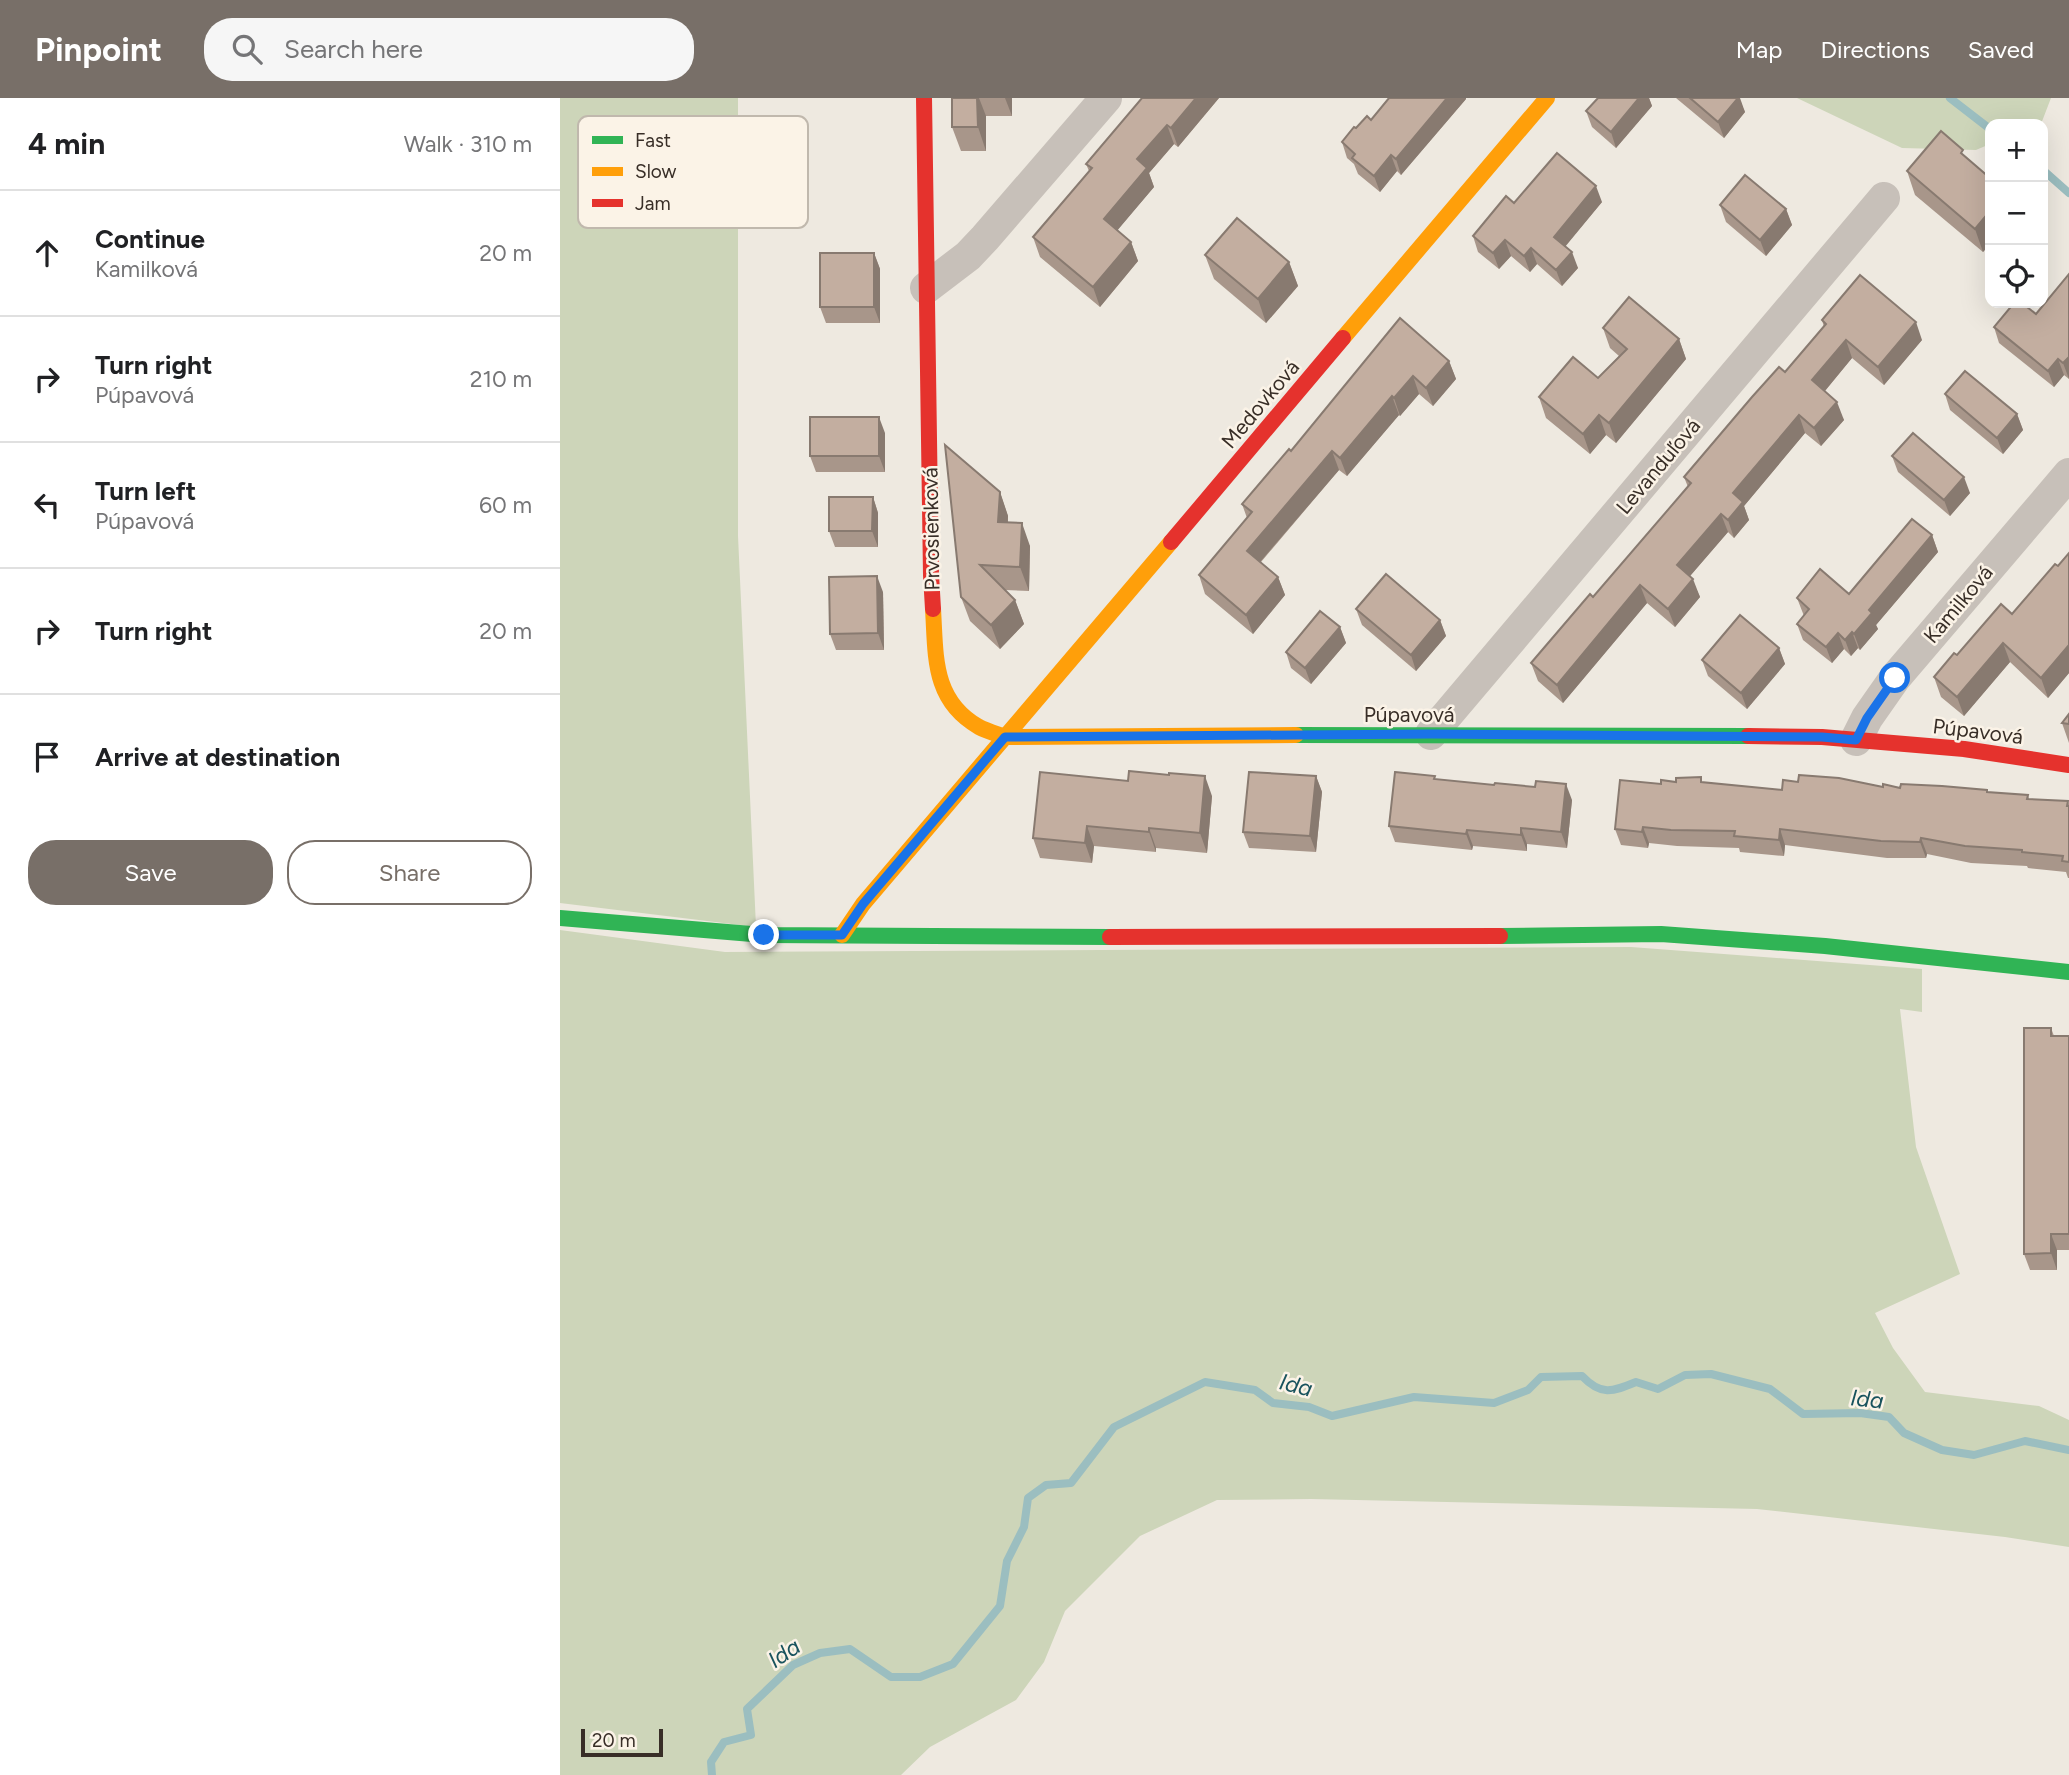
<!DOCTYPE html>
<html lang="en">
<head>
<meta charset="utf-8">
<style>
  :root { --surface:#fff; --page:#f6f6f6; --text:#202124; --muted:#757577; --line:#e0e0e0; --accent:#786f68 }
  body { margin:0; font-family:Figtree,sans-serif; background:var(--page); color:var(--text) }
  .controls { position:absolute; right:21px; top:21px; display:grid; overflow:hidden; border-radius:14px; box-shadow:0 7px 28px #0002 }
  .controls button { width:63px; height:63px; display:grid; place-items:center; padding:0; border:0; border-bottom:2px solid var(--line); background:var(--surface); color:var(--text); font:35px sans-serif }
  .scale { position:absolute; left:21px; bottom:18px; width:82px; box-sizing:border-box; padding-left:7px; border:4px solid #382e27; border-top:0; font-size:19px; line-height:24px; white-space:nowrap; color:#382e27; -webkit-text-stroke:5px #fbf3e7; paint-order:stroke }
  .stop { position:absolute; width:21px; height:21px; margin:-16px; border:5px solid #1a73e8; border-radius:50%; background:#fff }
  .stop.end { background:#1a73e8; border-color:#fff; box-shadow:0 2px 7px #0008 }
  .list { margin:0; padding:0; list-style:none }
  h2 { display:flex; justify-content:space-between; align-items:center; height:91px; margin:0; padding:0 28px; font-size:30px }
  h2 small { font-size:23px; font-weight:400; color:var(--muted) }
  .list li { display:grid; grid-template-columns:46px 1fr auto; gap:21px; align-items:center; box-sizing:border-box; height:126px; padding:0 28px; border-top:2px solid var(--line) }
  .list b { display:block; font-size:26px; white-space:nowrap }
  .list p { margin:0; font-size:23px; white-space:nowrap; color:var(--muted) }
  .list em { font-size:23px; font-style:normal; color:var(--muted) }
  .actions { display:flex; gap:14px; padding:21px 28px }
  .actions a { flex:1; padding:16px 0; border:2px solid var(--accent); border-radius:28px; text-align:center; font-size:24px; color:var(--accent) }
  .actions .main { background:var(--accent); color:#fff }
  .icon { flex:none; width:38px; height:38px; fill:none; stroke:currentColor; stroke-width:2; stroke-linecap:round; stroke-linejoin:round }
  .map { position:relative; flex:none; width:1509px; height:1677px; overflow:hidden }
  header { display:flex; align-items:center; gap:42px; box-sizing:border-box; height:98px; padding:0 35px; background:var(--accent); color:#fff }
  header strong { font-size:33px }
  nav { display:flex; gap:38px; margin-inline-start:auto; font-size:24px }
  .search { width:490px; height:63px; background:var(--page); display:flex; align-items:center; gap:18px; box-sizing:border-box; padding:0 24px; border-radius:28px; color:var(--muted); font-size:26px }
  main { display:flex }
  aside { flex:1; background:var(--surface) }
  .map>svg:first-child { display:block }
  .green { fill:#cdd5b9 }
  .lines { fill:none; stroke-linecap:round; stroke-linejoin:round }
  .stream { stroke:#9bbec0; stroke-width:8 }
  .street { stroke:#c7c0b9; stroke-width:32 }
  .fast { stroke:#30b455; stroke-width:16 }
  .slow { stroke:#ff9f0a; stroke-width:16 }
  .jam { stroke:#e5322d; stroke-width:16 }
  .wall { fill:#a8968a }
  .shaded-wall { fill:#887a70 }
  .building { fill:#c3aea0; stroke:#887a70; stroke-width:2 }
  .route { stroke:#1a73e8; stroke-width:9 }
  .labels { text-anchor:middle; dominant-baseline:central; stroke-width:5; stroke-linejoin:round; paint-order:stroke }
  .street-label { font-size:21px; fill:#382e27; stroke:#fbf3e7 }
  .water-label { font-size:23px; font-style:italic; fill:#19535d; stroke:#fbf3e7 }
  .key { fill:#fbf3e7; stroke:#c0b8ad; stroke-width:2 }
  .key-label { font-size:19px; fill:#382e27 }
</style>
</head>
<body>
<header>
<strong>Pinpoint</strong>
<div class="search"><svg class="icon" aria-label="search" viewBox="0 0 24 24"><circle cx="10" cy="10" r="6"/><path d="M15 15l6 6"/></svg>Search here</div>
<nav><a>Map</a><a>Directions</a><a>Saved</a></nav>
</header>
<main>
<aside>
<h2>4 min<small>Walk · 310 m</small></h2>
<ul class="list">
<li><svg class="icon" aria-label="ahead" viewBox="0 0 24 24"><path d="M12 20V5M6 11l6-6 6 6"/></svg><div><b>Continue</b><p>Kamilková</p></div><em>20 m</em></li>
<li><svg class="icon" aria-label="right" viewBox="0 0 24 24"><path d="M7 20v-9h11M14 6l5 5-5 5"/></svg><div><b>Turn right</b><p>Púpavová</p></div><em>210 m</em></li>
<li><svg class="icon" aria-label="left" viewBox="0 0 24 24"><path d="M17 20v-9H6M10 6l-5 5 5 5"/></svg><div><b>Turn left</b><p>Púpavová</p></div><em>60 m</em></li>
<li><svg class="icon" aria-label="right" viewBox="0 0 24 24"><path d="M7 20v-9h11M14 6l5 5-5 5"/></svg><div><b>Turn right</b></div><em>20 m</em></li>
<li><svg class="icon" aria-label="arrive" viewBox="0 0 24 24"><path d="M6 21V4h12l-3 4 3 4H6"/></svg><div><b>Arrive at destination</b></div></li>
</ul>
<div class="actions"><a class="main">Save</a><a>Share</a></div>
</aside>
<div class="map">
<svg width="1509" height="1677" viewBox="0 0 1509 1677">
  <rect width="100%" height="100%" fill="#eee9e0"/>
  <g class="green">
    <path d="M0 0H178V438L196 829 0 805Z"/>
    <path d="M1237 0H1491L1481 26H1430V46L1416 52 1342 50Z"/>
    <path d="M0 832 165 854 1071 849 1362 871V914L1340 911 1356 1049 1400 1176 1315 1215 1333 1250 1365 1294 1479 1308 1509 1322V1449L1445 1439 1197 1411 751 1401 657 1402 580 1438 505 1513 484 1564 456 1602 370 1649 341 1677H0Z"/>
  </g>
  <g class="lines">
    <g class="stream">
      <path d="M1390 0 1430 31"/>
      <path d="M1483 72 1509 95"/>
      <path d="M152 1677 151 1664 164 1644 191 1637 187 1611 233 1567 260 1555 290 1551 331 1579H360L393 1566 440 1508 447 1463 464 1429 468 1400 486 1387 511 1385 554 1329 645 1284 695 1292 713 1305 749 1309 772 1318 854 1299 934 1305 968 1292 981 1279 1022 1278C1041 1298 1052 1294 1076 1284L1098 1291 1125 1277 1151 1276 1210 1291 1243 1316 1300 1315 1329 1319 1344 1335 1382 1352 1414 1357 1465 1343 1509 1352"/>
    </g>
    <g class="street">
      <path d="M366 190 408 158 425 140 546 0"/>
      <path d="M871 636 1324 100"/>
      <path d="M1296 642 1307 620 1335 580 1509 376"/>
    </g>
    <g class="fast">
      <path d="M736 637 1188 638"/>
      <path d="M0 820 204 837 550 839"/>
      <path d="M940 838 1101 836 1265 848 1509 874"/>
    </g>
    <g class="slow">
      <path d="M783 240 987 0"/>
      <path d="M373 511C376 558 372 602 419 629 427 633 437 636 445 639L611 444"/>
      <path d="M282 837 303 806 445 639 736 637"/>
    </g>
    <g class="jam">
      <path d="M364 0 371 477 373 511"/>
      <path d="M611 444 783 240"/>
      <path d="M1188 638 1262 639 1404 651 1509 667"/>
      <path d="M550 839 940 838"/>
    </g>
  </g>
  <g class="wall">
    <path d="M392 0H452V18H426V53H401L392 29Z"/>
    <path d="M582 0H659L618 49 614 46 589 75 594 89 557 132 571 144 578 163 540 209 480 159 473 139 529 73 526 66Z"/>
    <path d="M1038 0H1089L1092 8 1056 50 1032 29 1026 13Z"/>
    <path d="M1116 0H1178L1185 14 1164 40Z"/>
    <path d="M906 1 841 77 837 73 820 94 798 76 794 66 787 60 782 44 796 30 811 22Z"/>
    <path d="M1406 59 1430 80V146L1423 154 1355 97 1347 73Z"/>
    <path d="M1042 104 1005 148 1018 170 1002 188 977 166 970 174 951 158 939 171 918 154 913 138 954 105Z"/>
    <path d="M1160 107 1226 111 1232 127 1206 158 1166 124Z"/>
    <path d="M314 155 320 171V225H266L260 209Z"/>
    <path d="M645 157 729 164 738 188 706 225 654 181Z"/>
    <path d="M1509 176V281L1504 277 1494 289 1439 245 1434 229 1476 216Z"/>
    <path d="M840 220 889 263 896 281 873 308 859 296 840 318 839 317 787 378 779 372 701 464 718 479 725 497 693 536 645 496 639 477 687 420 682 406 731 353Z"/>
    <path d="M1262 222 1362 242 1324 287 1292 260 1265 293 1284 322 1261 348 1245 335 1184 408 1189 422 1174 440 1168 434 1130 478 1140 499 1115 529 1087 505 1003 605 978 583 971 565 1033 499 1128 389 1124 379 1225 274 1264 229Z"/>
    <path d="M1043 230 1119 241 1126 261 1056 345 1046 337 1030 356 986 320 979 299 1038 280 1059 258 1050 250Z"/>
    <path d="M1385 296 1457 316 1463 332 1443 356 1390 312Z"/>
    <path d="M325 335V374H256L250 358Z"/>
    <path d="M1332 358 1410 395 1390 418 1338 374Z"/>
    <path d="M440 394 448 418V424L470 448 469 493 445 492 455 502 464 526 440 551 410 523 401 499Z"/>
    <path d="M313 399 318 415V449H275L269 433Z"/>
    <path d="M1372 437 1378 454 1316 527 1318 531 1300 552 1298 550 1291 558 1284 551 1272 565 1243 542 1237 526 1244 518 1237 500 1289 496Z"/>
    <path d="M1509 455V575L1488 600 1450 564 1404 618 1381 599 1374 579 1397 557 1452 516Z"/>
    <path d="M323 494 324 552H276L270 536Z"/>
    <path d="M796 511 880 522 886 538 856 573 802 527Z"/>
    <path d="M780 529 786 545 751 586 731 570 726 554Z"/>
    <path d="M1219 550 1225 566 1187 611 1148 578 1142 562Z"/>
    <path d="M1509 616V645L1502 625Z"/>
    <path d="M756 678 762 694 756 754 689 750 683 734Z"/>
    <path d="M876 681 1012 702 1007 750 967 746V753L913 748 912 752 835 744 829 728Z"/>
    <path d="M1116 684H1143L1222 692 1238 684 1340 690 1427 692 1428 694 1468 697 1469 701 1508 703 1509 706V780H1508L1506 774 1468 770 1467 768 1411 765 1367 756 1366 760H1327L1225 747 1224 758 1180 754 1179 750 1117 748 1089 745 1088 750 1061 747 1055 731 1101 686Z"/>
    <path d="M652 698 647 755 596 750V754L534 748 532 765 480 760 473 740Z"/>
    <path d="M1491 930 1494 938H1509V1152H1497V1172H1470L1464 1156Z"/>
  </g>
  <g class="shaded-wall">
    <path d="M417 0H419L426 18V53L418 29Z"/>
    <path d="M445 0H452V18Z"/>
    <path d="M636 0H659L618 49 611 30Z"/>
    <path d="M887 0H906V1L841 77 836 61Z"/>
    <path d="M1079 0H1089L1092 8 1056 50 1051 34Z"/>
    <path d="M1178 0H1180L1185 14 1164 40 1158 24Z"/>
    <path d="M607 27 614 46 589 75 594 89 551 140 544 121 577 61Z"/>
    <path d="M831 57 837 73 820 94 814 78Z"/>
    <path d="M1036 88 1042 104 1000 155 994 139Z"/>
    <path d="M1226 111 1232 127 1206 158 1200 142Z"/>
    <path d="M1430 113V146L1423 154 1415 131Z"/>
    <path d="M945 142 951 158 939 171 933 155Z"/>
    <path d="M571 144 578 163 540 209 533 189Z"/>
    <path d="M971 150 977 166 970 174 964 158Z"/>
    <path d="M1012 154 1018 170 1002 188 996 172Z"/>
    <path d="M314 155 320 171V225L314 209Z"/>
    <path d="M729 164 738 188 706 225 698 201Z"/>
    <path d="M1356 224 1362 242 1324 287 1318 269Z"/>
    <path d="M1119 241 1126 261 1056 345 1049 325Z"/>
    <path d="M1286 242 1292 260 1259 300 1252 282Z"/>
    <path d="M1509 259V281L1503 265Z"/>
    <path d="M1498 261 1504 277 1494 289 1488 273Z"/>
    <path d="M889 263 896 281 873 308 866 290Z"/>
    <path d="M853 278 859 296 840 318 834 300Z"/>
    <path d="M832 298 839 317 787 378 780 360Z"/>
    <path d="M1277 304 1284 322 1261 348 1254 330Z"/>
    <path d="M1457 316 1463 332 1443 356 1437 340Z"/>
    <path d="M1039 317 1046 337 1030 356 1023 336Z"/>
    <path d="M1239 317 1245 335 1184 408 1189 422 1174 440 1168 422 1173 395Z"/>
    <path d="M319 319 325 335V374L319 358Z"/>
    <path d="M772 353 779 372 694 471 687 453Z"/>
    <path d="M1404 379 1410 395 1390 418 1384 402Z"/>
    <path d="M440 394 448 418 447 448 438 424Z"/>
    <path d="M313 399 318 415V449L312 433Z"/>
    <path d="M1161 416 1168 434 1124 485 1117 467Z"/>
    <path d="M462 425 470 448 469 493 460 469Z"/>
    <path d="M1372 437 1378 454 1316 527 1318 531 1300 552 1294 536 1309 512Z"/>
    <path d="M317 478 323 494 324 552 318 535Z"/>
    <path d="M718 479 725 497 693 536 686 517Z"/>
    <path d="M1133 481 1140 499 1115 529 1108 511Z"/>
    <path d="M1080 487 1087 505 1003 605 997 587Z"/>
    <path d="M455 502 464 526 440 551 431 527Z"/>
    <path d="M880 522 886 538 856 573 851 557Z"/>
    <path d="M780 529 786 545 751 586 745 570Z"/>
    <path d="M1292 534 1298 550 1291 558 1285 542Z"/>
    <path d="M1278 535 1284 551 1272 565 1266 549Z"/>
    <path d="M1443 545 1450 564 1404 618 1397 599Z"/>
    <path d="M1509 547V575L1488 600 1481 580Z"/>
    <path d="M1219 550 1225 566 1187 611 1181 595Z"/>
    <path d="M645 678 652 698 647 755 640 735Z"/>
    <path d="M756 678 762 694 756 754 750 738Z"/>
    <path d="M1006 686 1012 702 1007 750 1001 734Z"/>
    <path d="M527 728 534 748 532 765 525 745Z"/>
    <path d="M1083 729 1089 745 1088 750 1082 734Z"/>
    <path d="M589 730 596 750V754L589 734Z"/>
    <path d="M961 730 967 746V753L961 737Z"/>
    <path d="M1220 731 1225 747 1224 758 1219 742Z"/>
    <path d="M907 732 913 748 912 752 906 736Z"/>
    <path d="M1361 740 1367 756 1366 760 1360 744Z"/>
    <path d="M1491 1136 1497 1152V1172L1491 1155Z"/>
  </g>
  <g class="building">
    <path d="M392 0H417L418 29H392Z"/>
    <path d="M582 0H636L611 30 607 27 577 61 587 70 544 121 571 144 533 189 473 139 532 70 526 66Z"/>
    <path d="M829 0H887L836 61 831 57 814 78 792 60 795 56 782 44 794 29 796 30 807 18 811 22Z"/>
    <path d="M1038 0H1079L1051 34 1026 13Z"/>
    <path d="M1130 0H1178L1158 24Z"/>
    <path d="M1381 33 1403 52 1401 55 1430 80V113L1415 131 1347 73Z"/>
    <path d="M997 55 1036 88 994 139 1012 154 996 172 971 150 964 158 945 142 933 155 913 138 946 98 954 105Z"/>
    <path d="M1185 77 1226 111 1200 142 1160 107Z"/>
    <path d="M677 120 729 164 698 201 645 157Z"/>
    <rect x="260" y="155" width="54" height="54"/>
    <path d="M1509 176V259L1503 265 1498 261 1488 273 1434 229 1454 205H1462L1476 216Z"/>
    <path d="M1300 177 1356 224 1318 269 1286 242 1252 282 1277 304 1254 330 1239 317 1173 395 1183 404 1168 422 1161 416 1117 467 1133 481 1108 511 1080 487 997 587 971 565 1030 496 1033 499 1131 385 1124 379 1192 299 1219 269 1225 274 1266 226 1262 222Z"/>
    <path d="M1069 199 1119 241 1049 325 1039 317 1023 336 979 299 1013 259 1038 280 1067 251 1043 230Z"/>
    <path d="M840 220 889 263 866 290 853 278 834 300 832 298 780 360 772 353 687 453 718 479 686 517 639 477 692 414 682 406 729 351 731 353Z"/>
    <path d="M1405 273 1457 316 1437 340 1385 296Z"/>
    <rect x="250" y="319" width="69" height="39"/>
    <path d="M1353 335 1404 379 1384 402 1332 358Z"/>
    <path d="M385 347 440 394 438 424 462 425 460 469 420 467 455 502 431 527 401 499Z"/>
    <path d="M269 399H313L312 433H269Z"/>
    <path d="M1352 421 1372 437 1309 512 1312 515 1294 536 1292 534 1285 542 1278 535 1266 549 1237 526 1249 511 1237 500 1260 471 1289 496Z"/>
    <path d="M1509 455V547L1481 580 1443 545 1397 599 1374 579 1394 555 1397 557 1441 506 1452 516 1495 466 1498 468Z"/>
    <path d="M826 476 880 522 851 557 796 511Z"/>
    <path d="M317 478 318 535 270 536 269 479Z"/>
    <path d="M760 513 780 529 745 570 726 554Z"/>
    <path d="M1180 517 1219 550 1181 595 1142 562Z"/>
    <path d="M1509 616V626L1502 625Z"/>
    <path d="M569 673 609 677V675L645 678 640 735 589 730V734L527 728 525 745 473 740 480 674 568 683Z"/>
    <path d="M689 674 756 678 750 738 683 734Z"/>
    <path d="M835 674 875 678 874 681 934 687 935 685 975 689 976 683 1006 686 1001 734 961 730V737L907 732 906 736 829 728Z"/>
    <path d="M1239 677 1279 680 1323 689V686L1340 690 1341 686 1382 688 1427 692V694L1468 697 1467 701 1508 703 1507 708H1509V764L1502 763 1503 758 1462 754V752L1405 748 1361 740 1360 744 1321 743 1220 731 1219 742 1174 738 1175 733 1111 732 1083 729 1082 734 1055 731 1060 682 1101 686V682L1116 684V680L1141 679V684L1222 692 1223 682 1238 684Z"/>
    <path d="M1464 930H1491V938H1509V1136H1491V1155L1464 1156Z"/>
  </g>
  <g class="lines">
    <path class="route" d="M204 837H282L303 806 445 639 871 636 1262 639 1296 642 1307 620 1335 580"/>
  </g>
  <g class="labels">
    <g class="street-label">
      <text transform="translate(700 306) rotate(-50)">Medovková</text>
      <text transform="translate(1098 368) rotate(-50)">Levanduľová</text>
      <text transform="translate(371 431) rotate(-91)">Prvosienková</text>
      <text transform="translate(1398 506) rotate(-50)">Kamilková</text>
      <text x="849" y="616">Púpavová</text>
      <text transform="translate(1418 633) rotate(7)">Púpavová</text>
    </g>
    <g class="water-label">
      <text transform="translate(736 1287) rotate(14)">Ida</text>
      <text transform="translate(1307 1301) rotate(6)">Ida</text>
      <text transform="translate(224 1555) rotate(-34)">Ida</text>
    </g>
  </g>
  <rect x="18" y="18" width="230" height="112" rx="10" class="key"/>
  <rect x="32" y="38" width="31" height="8" fill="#30b455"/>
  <rect x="32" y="69" width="31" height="9" fill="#ff9f0a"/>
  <rect x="32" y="101" width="31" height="8" fill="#e5322d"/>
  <g class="key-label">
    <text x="75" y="49">Fast</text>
    <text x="75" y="80">Slow</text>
    <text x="75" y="112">Jam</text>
  </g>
</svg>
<div class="controls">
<button>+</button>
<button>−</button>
<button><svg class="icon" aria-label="locate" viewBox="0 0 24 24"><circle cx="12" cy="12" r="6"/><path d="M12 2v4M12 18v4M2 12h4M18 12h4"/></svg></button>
</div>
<div class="scale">20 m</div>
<div class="stop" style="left:1335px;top:580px"></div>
<div class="stop end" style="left:204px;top:837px"></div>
</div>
</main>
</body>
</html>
